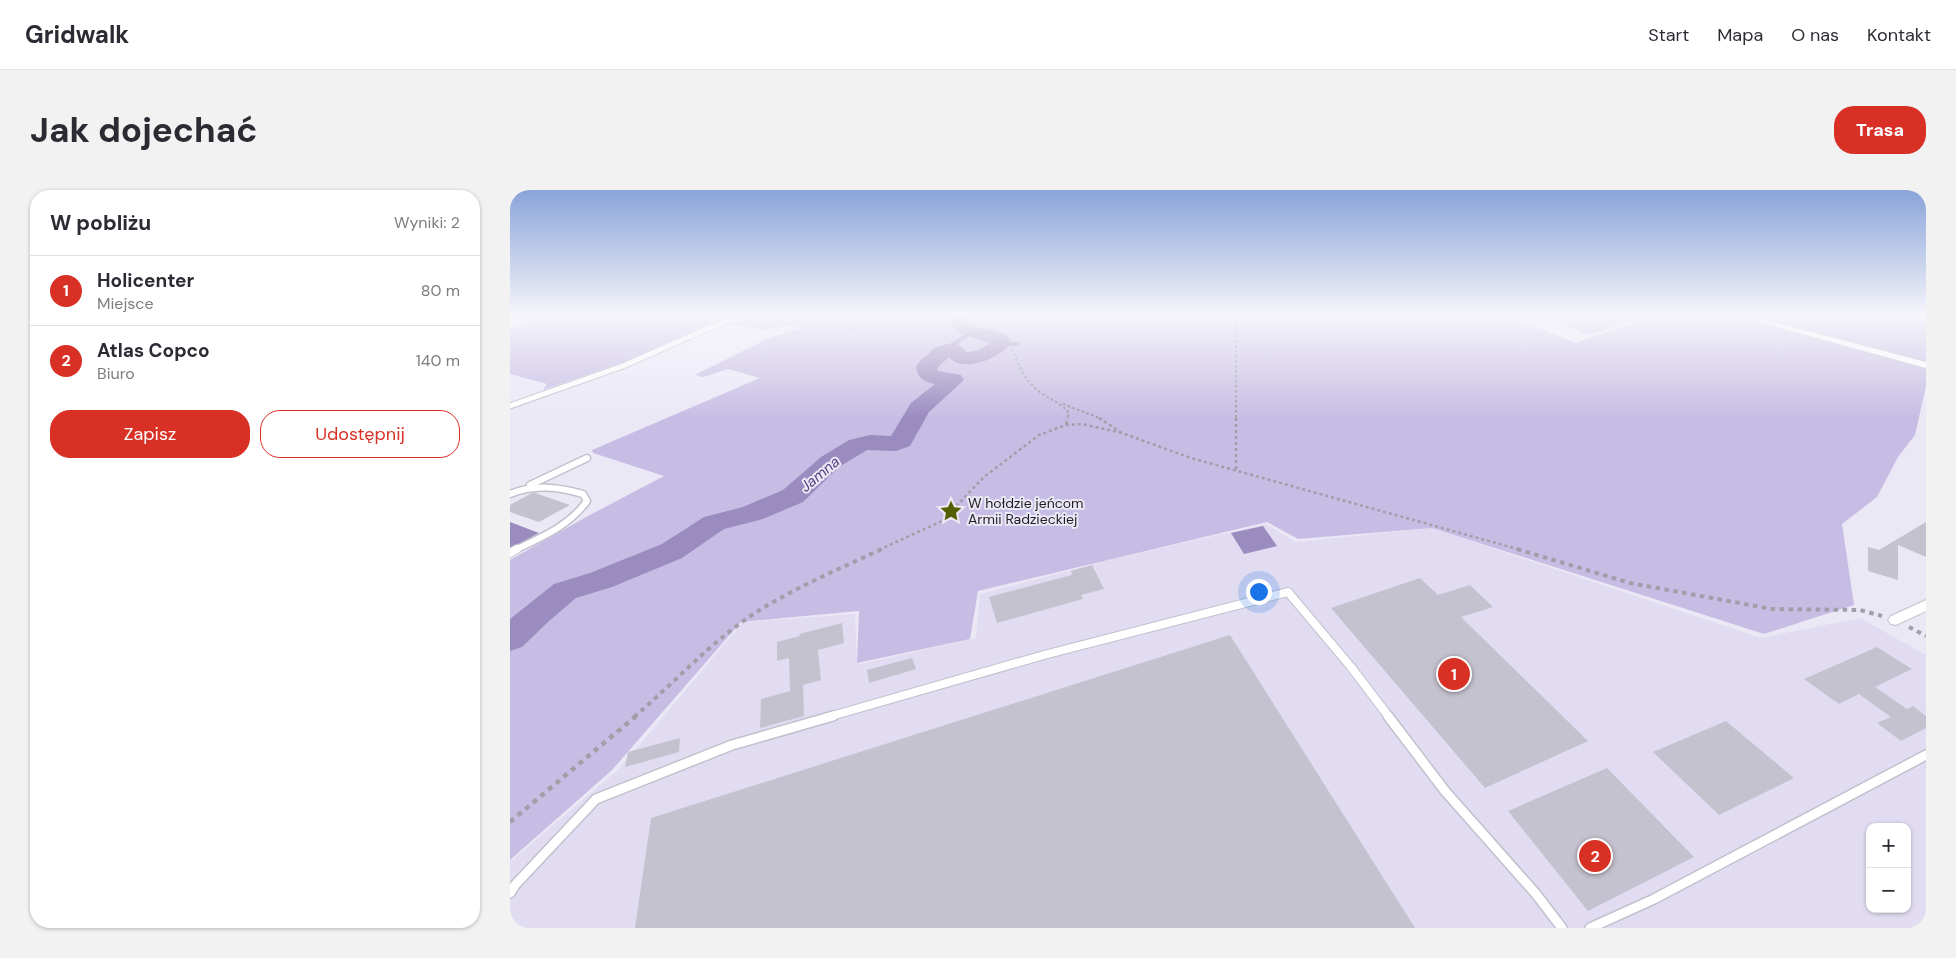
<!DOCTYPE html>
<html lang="pl">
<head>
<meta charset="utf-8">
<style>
  :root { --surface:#fff; --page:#f2f2f3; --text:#2b2b33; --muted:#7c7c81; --line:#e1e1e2; --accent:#d93025 }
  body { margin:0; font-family:"DM Sans",sans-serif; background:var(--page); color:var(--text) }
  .controls { position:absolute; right:15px; bottom:15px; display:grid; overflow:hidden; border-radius:10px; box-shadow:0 1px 4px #0004 }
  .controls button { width:45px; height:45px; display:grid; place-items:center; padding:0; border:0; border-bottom:1px solid var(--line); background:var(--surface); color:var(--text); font:25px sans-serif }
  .you { position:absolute; left:748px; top:401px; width:18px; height:18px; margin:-12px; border:4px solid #fff; border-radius:50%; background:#1a73e8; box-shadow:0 0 0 8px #1a73e833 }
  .badge { display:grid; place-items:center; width:32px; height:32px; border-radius:50%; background:var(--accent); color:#fff; font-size:16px; font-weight:700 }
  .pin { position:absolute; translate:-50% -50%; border:2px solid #fff; box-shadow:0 1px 5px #0006 }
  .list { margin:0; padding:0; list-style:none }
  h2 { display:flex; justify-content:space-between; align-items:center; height:65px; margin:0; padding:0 20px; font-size:21px }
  h2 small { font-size:16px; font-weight:400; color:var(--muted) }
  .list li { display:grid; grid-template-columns:32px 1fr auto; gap:15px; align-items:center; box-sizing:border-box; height:70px; padding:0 20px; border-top:1px solid var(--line) }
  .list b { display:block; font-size:19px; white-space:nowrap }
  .list p { margin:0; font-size:16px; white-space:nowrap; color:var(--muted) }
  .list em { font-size:16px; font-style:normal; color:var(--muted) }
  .actions { display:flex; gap:10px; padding:15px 20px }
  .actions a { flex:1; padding:11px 0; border:1px solid var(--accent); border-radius:20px; text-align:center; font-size:18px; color:var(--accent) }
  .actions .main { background:var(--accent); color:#fff }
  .map { position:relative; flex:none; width:1416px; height:738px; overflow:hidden; border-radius:20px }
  header { display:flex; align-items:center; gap:30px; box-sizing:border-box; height:70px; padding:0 25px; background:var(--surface); border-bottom:1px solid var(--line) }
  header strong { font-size:24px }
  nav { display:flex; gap:28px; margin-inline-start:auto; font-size:18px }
  .intro { display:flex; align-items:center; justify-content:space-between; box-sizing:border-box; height:120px; padding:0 30px }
  h1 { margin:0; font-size:35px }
  .button { padding:12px 22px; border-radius:20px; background:var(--accent); color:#fff; font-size:18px; font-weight:700 }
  main { display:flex; gap:30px; padding:0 30px }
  aside { flex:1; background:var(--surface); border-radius:20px; box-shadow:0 1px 4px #0004 }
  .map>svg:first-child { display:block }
  .built { fill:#e1dcf1; fill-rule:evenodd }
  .green { fill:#c7bde4 }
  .water { fill:#9a8cbf }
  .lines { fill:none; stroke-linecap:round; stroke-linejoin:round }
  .stream { stroke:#9a8cbf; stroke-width:4 }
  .river { fill:#9a8cbf; fill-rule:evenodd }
  .building { fill:#c5c2cf }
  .lane-far3-casing { stroke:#c3c0cd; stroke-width:7 }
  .lane-far2-casing { stroke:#c3c0cd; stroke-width:9 }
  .lane-far1-casing { stroke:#c3c0cd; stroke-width:10 }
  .lane-casing { stroke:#c3c0cd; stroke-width:12 }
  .street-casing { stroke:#c3c0cd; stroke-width:2 }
  .path-far3 { stroke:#a19ea9; stroke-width:2; stroke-dasharray:2.5 2.5; stroke-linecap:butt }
  .path-far2 { stroke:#a19ea9; stroke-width:2.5; stroke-dasharray:3 3; stroke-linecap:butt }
  .path-far1 { stroke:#a19ea9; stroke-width:4; stroke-dasharray:4.5 4.5; stroke-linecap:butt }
  .path { stroke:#a19ea9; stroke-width:4.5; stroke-dasharray:5 5; stroke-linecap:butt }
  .lane-far3 { stroke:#fff; stroke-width:5 }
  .lane-far2 { stroke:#fff; stroke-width:6 }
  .lane-far1 { stroke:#fff; stroke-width:8 }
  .lane { stroke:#fff; stroke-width:9 }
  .street { fill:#fff; fill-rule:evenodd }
  .labels { text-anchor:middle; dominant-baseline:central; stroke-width:4; stroke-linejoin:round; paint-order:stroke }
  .poi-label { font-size:14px; fill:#1e1c21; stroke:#ebe8f6; text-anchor:start }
  .water-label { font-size:15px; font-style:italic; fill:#584384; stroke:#ebe8f6 }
</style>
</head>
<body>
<header>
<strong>Gridwalk</strong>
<nav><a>Start</a><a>Mapa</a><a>O nas</a><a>Kontakt</a></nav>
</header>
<div class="intro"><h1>Jak dojechać</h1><a class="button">Trasa</a></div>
<main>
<aside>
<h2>W pobliżu<small>Wyniki: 2</small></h2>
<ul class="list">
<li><span class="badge">1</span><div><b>Holicenter</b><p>Miejsce</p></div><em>80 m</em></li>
<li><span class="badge">2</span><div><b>Atlas Copco</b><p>Biuro</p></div><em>140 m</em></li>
</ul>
<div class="actions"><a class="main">Zapisz</a><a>Udostępnij</a></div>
</aside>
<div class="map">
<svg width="1416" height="738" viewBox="0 0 1416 738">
  <rect width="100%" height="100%" fill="#ebe8f6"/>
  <path class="built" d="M756 334 785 352 922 338 1251 448 1350 428 1416 465V738H0V672L109 579 233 432 345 424 347 475 466 448 470 404 599 370ZM1360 637H1397V719H1360Z"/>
  <g class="green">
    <path d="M39 125H361L375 127 379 125H992L1066 153 1147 125H1416V196L1405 245 1388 267 1367 307 1332 334 1344 415 1254 444 922 338 788 349 757 332 468 401 460 449 347 473 349 421 231 432 102 580 0 670V370L78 326 154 286 83 263 82 260 250 188 218 179 193 187 185 185 259 148 291 138 280 136 253 140 208 132 109 174 33 200 37 194 0 184V139Z"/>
    <path d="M1028 125H1138L1079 145Z"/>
  </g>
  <g class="water">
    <path d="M0 332 29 343 0 359Z"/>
    <path d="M753 336 767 356 734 364 721 343Z"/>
  </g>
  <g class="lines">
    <g class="stream">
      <path d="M490 154H508"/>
      <path d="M436 159 462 142"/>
    </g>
    <path class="river" d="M441 125H459L456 129 465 136 496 144 500 154C490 168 452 184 439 167L427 178 428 181 451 185 454 190 419 222 400 256 386 261 357 260 329 277 293 312 253 329 214 339 172 368 102 397 66 408 39 431 12 457 0 461V429L44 394 80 383 152 354 194 327 233 317 273 300 311 267 339 250 360 245 381 246 401 213 425 194C414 192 407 188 406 176 411 169 419 165 424 158 438 154 447 149 456 162 465 162 473 158 480 153L451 144 437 130Z"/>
  </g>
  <g class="building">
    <path d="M22 303H25L60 315 29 332 0 322V315Z"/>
    <path d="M1416 332V367L1388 355V390L1358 381V357L1369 360Z"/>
    <path d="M582 375 594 399 571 405 573 409 487 433 479 407 562 385 561 381Z"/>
    <path d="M910 388 928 405 960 395 983 417 951 427 1078 551 975 598 821 418Z"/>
    <path d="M332 433 334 453 308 460 311 490 293 495 294 526 250 538 251 509 280 501 279 468 267 471V452L290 446 289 444Z"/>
    <path d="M720 445 905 738H125L141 628Z"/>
    <path d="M1367 457 1402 479 1365 497 1397 519 1403 516 1416 526V538L1391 551 1367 533 1381 527 1349 504 1329 514 1294 489Z"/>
    <path d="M402 468 406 479 359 493 357 480Z"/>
    <path d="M1216 531 1284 588 1209 625 1143 562Z"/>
    <path d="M170 548 169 562 115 577 118 562Z"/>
    <path d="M1097 578 1184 667 1078 721 998 621Z"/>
  </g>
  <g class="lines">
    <g class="lane-far3-casing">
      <path id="lane-far3" d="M0 216 113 176 197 139 235 125"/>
    </g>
    <g class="lane-far2-casing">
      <g id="lane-far2">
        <path d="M20 295 77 268"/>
        <path d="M0 304C25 294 48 297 73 304L77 311C59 336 32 347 5 360"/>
      </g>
    </g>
    <g class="lane-far1-casing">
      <g id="lane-far1">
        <path d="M0 363 7 359"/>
        <path d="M318 527 534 465 778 402 841 477 879 527"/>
      </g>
    </g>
    <g class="lane-casing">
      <g id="lane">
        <path d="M878 526 935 601 1026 704 1052 738"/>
        <path d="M0 703 5 695 86 609 222 555 323 526"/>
        <path d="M1080 738 1144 709 1416 565"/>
      </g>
    </g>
    <g class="street-casing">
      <g id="street">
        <path d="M1224 125H1237L1416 172V178Z"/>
        <path d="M1416 410V421L1386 435 1381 434 1378 430 1381 426Z"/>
      </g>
    </g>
    <g class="path-far3">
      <path d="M286 125 322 137 346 139 398 134 433 138 474 135 498 147C505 168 512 189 531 203 541 210 551 213 559 223L557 229"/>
      <path d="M726 125V229"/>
      <path d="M553 214 592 229"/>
    </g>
    <g class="path-far2">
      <path d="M589 228 612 243"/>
      <path d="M726 228V279"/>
      <path d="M556 234 558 228"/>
      <path d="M369 360 432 331 474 287 529 245 556 235 572 234 612 243 681 268 1011 360"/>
    </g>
    <g class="path-far1">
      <path d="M1007 359 1120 393 1262 419 1350 420 1372 426"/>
      <path d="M1399 437 1416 446"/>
      <path d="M124 527C163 494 197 456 239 427 281 399 327 380 372 359"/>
    </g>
    <path class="path" d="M0 632 126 526"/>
    <use href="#lane-far3" class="lane-far3"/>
    <use href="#lane-far2" class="lane-far2"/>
    <use href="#lane-far1" class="lane-far1"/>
    <use href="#lane" class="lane"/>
    <use href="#street" class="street"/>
  </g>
  <linearGradient id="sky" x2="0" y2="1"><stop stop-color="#89a4d8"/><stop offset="0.55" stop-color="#f6f5fb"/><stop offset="1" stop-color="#f6f5fb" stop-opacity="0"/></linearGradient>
  <rect width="1416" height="228" fill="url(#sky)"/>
  <defs>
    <g id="sight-bare" transform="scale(1.725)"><path d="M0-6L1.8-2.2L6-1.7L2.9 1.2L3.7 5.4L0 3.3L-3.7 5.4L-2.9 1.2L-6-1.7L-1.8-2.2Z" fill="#546000" stroke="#ebe8f6" stroke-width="2.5" paint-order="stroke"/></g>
  </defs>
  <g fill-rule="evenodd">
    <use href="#sight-bare" x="441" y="321"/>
  </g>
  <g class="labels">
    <g class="poi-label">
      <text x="458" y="313">W hołdzie jeńcom<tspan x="458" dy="16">Armii Radzieckiej</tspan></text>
    </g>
    <g class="water-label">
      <text transform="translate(310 284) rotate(-40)">Jamna</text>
    </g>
  </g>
</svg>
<div class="controls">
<button>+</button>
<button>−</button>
</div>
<div class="you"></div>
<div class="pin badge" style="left:944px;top:484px">1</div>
<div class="pin badge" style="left:1085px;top:666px">2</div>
</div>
</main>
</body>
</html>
